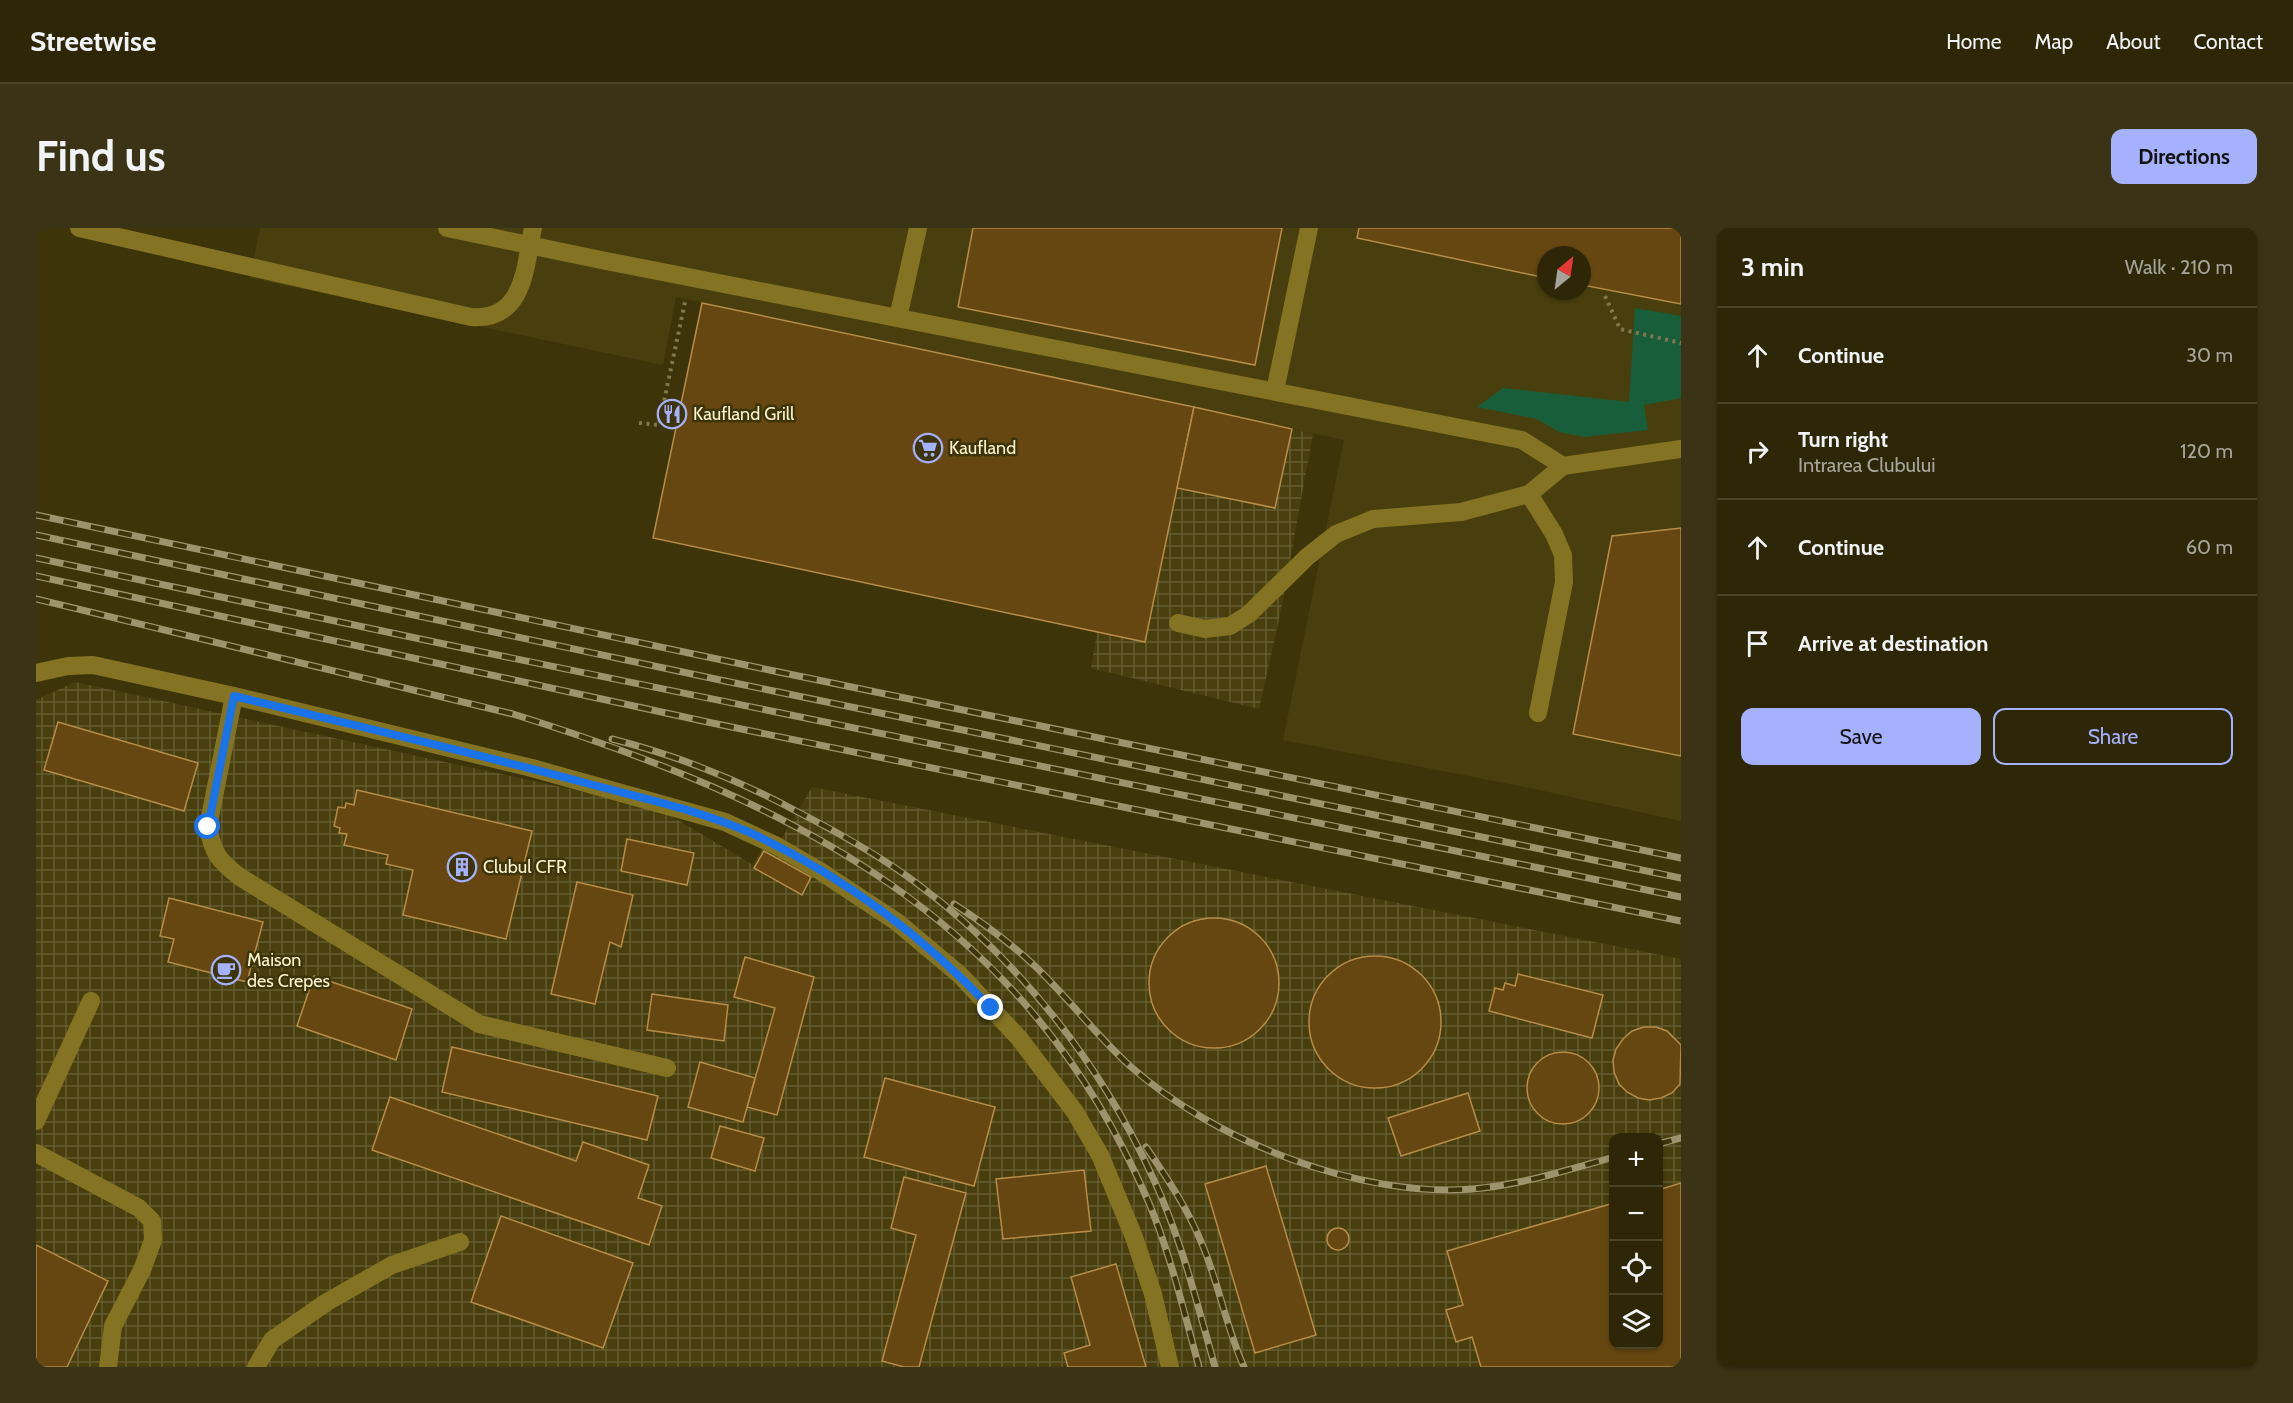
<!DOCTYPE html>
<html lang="en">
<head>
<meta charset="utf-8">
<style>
  :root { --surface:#2e2707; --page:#3a3315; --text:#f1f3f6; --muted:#a7a59b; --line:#494428; --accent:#a5b1fc }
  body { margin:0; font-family:Cabin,sans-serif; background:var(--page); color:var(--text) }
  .controls { position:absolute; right:18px; bottom:18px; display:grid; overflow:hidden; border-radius:12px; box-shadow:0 2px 4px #0004 }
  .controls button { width:54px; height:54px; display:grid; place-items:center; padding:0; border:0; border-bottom:2px solid var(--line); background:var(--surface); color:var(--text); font:30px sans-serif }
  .compass { position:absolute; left:1501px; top:18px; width:54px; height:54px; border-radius:50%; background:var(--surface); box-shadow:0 2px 4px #0004; rotate:29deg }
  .stop { position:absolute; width:18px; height:18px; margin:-14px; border:4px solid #1a73e8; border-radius:50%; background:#fff }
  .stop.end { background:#1a73e8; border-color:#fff; box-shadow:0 2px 6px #0008 }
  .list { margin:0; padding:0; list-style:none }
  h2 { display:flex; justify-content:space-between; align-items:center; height:78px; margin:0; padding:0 24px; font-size:26px }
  h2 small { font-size:20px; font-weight:400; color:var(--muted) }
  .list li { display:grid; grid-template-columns:39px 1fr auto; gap:18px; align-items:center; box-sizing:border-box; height:96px; padding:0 24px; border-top:2px solid var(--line) }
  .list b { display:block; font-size:22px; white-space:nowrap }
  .list p { margin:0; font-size:20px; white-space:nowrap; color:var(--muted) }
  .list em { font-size:20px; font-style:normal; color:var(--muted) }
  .actions { display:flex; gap:12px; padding:18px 24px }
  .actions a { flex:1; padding:14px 0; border:2px solid var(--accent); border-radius:12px; text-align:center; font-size:21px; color:var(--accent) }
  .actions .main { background:var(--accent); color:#111 }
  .icon { flex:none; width:33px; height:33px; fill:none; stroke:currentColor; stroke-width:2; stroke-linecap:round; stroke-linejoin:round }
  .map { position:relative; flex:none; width:1645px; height:1139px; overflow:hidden; border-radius:12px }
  header { display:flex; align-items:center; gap:36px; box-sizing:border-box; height:84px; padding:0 30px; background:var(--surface); border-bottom:2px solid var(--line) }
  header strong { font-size:28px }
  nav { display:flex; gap:33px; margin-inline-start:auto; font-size:21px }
  .intro { display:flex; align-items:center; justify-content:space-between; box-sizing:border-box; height:144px; padding:0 36px }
  h1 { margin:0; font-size:42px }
  .button { padding:15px 27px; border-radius:12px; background:var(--accent); color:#111; font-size:21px; font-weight:700 }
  main { display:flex; gap:36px; padding:0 36px }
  aside { flex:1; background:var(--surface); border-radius:12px; box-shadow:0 2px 4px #0004 }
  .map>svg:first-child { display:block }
  .built { fill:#493f0e; fill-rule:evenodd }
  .industrial { fill:url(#industrial-grid); fill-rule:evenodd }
  .green { fill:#195e3b }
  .building { fill:#664711; stroke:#b78c49; stroke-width:1.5 }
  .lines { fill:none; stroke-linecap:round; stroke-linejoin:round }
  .path { stroke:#80774e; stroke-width:4; stroke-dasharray:3 4.5; stroke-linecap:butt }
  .minor { stroke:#847322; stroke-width:18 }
  .rail-casing { stroke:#9d946d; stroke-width:7 }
  .rail { stroke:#3d3409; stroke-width:4.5; stroke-dasharray:14; stroke-linecap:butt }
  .route { stroke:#1a73e8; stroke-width:8 }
  .labels { text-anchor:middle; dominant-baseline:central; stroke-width:5; stroke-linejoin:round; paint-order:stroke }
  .poi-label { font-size:18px; fill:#fdf4cf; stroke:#3d3409; text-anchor:start }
</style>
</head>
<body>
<header>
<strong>Streetwise</strong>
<nav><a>Home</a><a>Map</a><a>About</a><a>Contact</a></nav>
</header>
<div class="intro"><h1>Find us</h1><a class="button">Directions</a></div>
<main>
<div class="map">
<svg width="1645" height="1139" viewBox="0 0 1645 1139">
  <defs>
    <pattern id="industrial-grid" width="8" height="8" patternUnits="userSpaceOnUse" patternTransform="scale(1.5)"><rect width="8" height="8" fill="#493f0e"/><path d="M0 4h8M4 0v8" fill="none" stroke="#645b30"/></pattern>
  </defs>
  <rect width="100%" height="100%" fill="#3d3409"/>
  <path class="built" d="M224 0H1645V593L1489 559 1247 512 1308 212 640 69 627 137 214 50ZM1510 27H1546V63H1510Z"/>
  <g class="industrial">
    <path d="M1256 201 1277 206 1245 382 1223 481 1055 440 1061 404 1109 414 1141 260 1239 280Z"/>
    <path d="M39 454 622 580 717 637 727 620 737 625 776 559 1645 731V1139H0V472ZM1578 910H1622V1116H1578Z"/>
  </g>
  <path class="green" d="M1599 80 1645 88V170L1608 177 1612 202 1548 209 1523 204 1501 191 1441 179 1467 160 1593 174Z"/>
  <g class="building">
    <path d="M937 0H1246L1219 137 922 79Z"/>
    <path d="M1323 0H1645V76L1546 57V27H1510V50L1321 10Z"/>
    <path d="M666 75 1158 179 1109 414 617 310Z"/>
    <path d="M1158 179 1256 201 1239 280 1141 260Z"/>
    <path d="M1645 300V528L1537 506 1576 308Z"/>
    <path d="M22 494 162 535 148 583 8 542Z"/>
    <path d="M321 562 496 603 470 711 367 687 377 642 350 636 352 627 308 617 311 606 303 605 304 600 298 598 302 579 309 580 310 575 318 577Z"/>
    <path d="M591 611 658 625 651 657 585 643Z"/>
    <path d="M728 623 775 649 766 667 718 640Z"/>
    <path d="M541 654 597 667 585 719 574 714 559 776 515 766Z"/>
    <path d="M133 670 227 694 211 754 132 734 138 711 124 708Z"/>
    <circle cx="1178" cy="755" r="65"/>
    <circle cx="1339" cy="794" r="66"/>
    <path d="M709 729 778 749 741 887 711 879 739 780 698 769Z"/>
    <path d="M1482 746 1567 767 1556 810 1453 783 1459 760 1467 762 1469 755 1479 758Z"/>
    <path d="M278 748 376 781 360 832 261 798Z"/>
    <path d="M616 766 692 777 688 813 611 802Z"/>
    <path d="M1608 799H1620L1631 803 1645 817 1644 856 1636 865 1625 870 1613 872 1602 870 1591 864 1583 856 1578 844 1577 832 1580 821 1587 811 1596 803Z"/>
    <path d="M416 819 622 868 611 912 406 864Z"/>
    <circle cx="1527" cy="860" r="36"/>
    <path d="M664 834 719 850 707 894 652 879Z"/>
    <path d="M849 850 959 879 938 958 828 929Z"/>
    <path d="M1432 865 1444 903 1365 928 1352 890Z"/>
    <path d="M354 869 540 933 547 914 613 937 602 970 626 978 613 1017 336 922Z"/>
    <path d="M684 898 728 910 719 943 675 930Z"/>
    <path d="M1230 938 1280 1107 1219 1125 1169 956Z"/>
    <path d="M1048 942 1055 1003 967 1011 960 951Z"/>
    <path d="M868 949 930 965 883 1139H868L846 1133 880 1007 855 1000Z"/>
    <path d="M1645 955V1139H1445L1436 1109 1420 1114 1410 1082 1427 1077 1411 1023 1578 975V1116H1622V962Z"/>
    <path d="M465 988 597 1035 567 1120 435 1074Z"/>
    <circle cx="1302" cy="1011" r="11"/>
    <path d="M0 1017 72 1053 31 1139H0Z"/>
    <path d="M1080 1036 1110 1139H1032L1028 1125 1054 1117 1035 1049Z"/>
  </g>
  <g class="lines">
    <g class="path">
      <path d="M1569 68 1584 101 1645 115"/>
      <path d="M603 195 623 197 649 74"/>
    </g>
    <g class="minor">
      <path d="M43 0 435 89C489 93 489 38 497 0"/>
      <path d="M411 0 570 33 1486 212 1527 238"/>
      <path d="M862 90 882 0"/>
      <path d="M1239 163 1273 0"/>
      <path d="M1493 266 1518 306 1527 327 1528 354 1502 485"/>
      <path d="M1142 395 1169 401 1194 398 1213 386 1271 329 1300 306 1337 291 1425 284 1493 266 1527 238 1645 221"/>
      <path d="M0 445 32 438 57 437 198 468 496 540 689 594 741 618 784 643 861 694 924 747 983 810 1039 884 1064 927 1098 1009 1117 1066 1134 1139"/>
      <path d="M198 468 172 599C177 626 183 633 204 649L443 796 631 840"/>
      <path d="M0 893 55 773"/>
      <path d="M0 925 103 980 116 993 117 1012 106 1042 77 1098 72 1139"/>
      <path d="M220 1139 236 1112 291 1074 356 1037 424 1014"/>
    </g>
    <g class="rail-casing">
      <g id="rail">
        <path d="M0 287 738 443 1645 630"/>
        <path d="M0 307 689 453 1645 650"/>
        <path d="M0 330 427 420 1645 669"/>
        <path d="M0 348 676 495 1645 693"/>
        <path d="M0 371 477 486C758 574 990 689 1113 975 1135 1028 1148 1084 1163 1139"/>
        <path d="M576 511C640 527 702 552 760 583 803 605 845 628 883 657 983 732 1065 836 1117 950 1145 1010 1161 1075 1179 1139"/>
        <path d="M918 676C947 695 976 716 1001 740 1033 771 1061 808 1094 838 1178 913 1324 970 1436 961 1485 957 1531 942 1578 929"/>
        <path d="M1622 916 1645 910"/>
        <path d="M1110 919C1131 950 1152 981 1166 1016 1183 1056 1190 1099 1208 1139"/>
      </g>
    </g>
    <use href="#rail" class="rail"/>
  </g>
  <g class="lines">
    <path class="route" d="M172 599 198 468C316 497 434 524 550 555 605 570 663 582 715 605 805 647 887 708 955 780"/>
  </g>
  <defs>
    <g id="restaurant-ring" transform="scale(1.5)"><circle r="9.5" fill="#3d3409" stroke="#a5b1fc" stroke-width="1.5"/><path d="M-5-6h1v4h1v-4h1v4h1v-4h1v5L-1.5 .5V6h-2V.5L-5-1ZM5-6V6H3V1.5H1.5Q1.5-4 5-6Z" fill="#a5b1fc"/></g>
    <g id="supermarket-ring" transform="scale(1.5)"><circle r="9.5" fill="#3d3409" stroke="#a5b1fc" stroke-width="1.5"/><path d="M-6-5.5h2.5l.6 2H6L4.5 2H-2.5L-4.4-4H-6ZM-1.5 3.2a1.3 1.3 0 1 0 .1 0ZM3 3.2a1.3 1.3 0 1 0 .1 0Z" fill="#a5b1fc"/></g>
    <g id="building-ring" transform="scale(1.5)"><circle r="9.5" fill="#3d3409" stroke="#a5b1fc" stroke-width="1.5"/><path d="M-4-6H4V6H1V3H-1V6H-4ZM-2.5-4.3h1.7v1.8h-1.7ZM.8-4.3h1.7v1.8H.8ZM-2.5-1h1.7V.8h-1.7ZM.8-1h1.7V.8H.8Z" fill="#a5b1fc"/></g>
    <g id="cafe-ring" transform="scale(1.5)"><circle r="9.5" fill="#3d3409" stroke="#a5b1fc" stroke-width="1.5"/><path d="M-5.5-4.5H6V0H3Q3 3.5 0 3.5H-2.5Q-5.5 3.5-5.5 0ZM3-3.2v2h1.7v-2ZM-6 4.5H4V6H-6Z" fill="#a5b1fc"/></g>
  </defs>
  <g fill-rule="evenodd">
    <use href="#restaurant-ring" x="636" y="186"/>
    <use href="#supermarket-ring" x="892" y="220"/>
    <use href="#building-ring" x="426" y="639"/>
    <use href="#cafe-ring" x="190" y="742"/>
  </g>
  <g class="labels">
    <g class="poi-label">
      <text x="657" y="186">Kaufland Grill</text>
      <text x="913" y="220">Kaufland</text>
      <text x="447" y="639">Clubul CFR</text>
      <text x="211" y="732">Maison<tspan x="211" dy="21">des Crepes</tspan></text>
    </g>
  </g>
</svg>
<div class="controls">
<button>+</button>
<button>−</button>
<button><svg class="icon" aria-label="locate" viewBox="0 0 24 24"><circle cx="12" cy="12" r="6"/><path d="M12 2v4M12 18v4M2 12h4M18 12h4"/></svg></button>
<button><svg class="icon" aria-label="layers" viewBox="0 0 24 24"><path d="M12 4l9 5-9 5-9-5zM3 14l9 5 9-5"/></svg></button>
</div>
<svg class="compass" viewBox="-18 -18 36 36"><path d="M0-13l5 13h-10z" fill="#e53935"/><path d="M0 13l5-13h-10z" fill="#a7a59b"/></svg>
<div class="stop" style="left:172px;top:599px"></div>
<div class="stop end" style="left:955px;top:780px"></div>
</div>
<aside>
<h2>3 min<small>Walk · 210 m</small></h2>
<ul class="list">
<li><svg class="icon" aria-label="ahead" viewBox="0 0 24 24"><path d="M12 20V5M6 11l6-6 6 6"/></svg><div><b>Continue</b></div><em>30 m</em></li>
<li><svg class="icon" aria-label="right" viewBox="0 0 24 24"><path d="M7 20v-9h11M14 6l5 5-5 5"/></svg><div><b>Turn right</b><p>Intrarea Clubului</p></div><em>120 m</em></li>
<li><svg class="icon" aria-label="ahead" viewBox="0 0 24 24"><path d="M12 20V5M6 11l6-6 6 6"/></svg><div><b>Continue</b></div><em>60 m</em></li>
<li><svg class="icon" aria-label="arrive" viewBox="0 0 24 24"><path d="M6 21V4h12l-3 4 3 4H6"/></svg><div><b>Arrive at destination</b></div></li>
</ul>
<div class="actions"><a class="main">Save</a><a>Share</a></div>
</aside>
</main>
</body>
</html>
